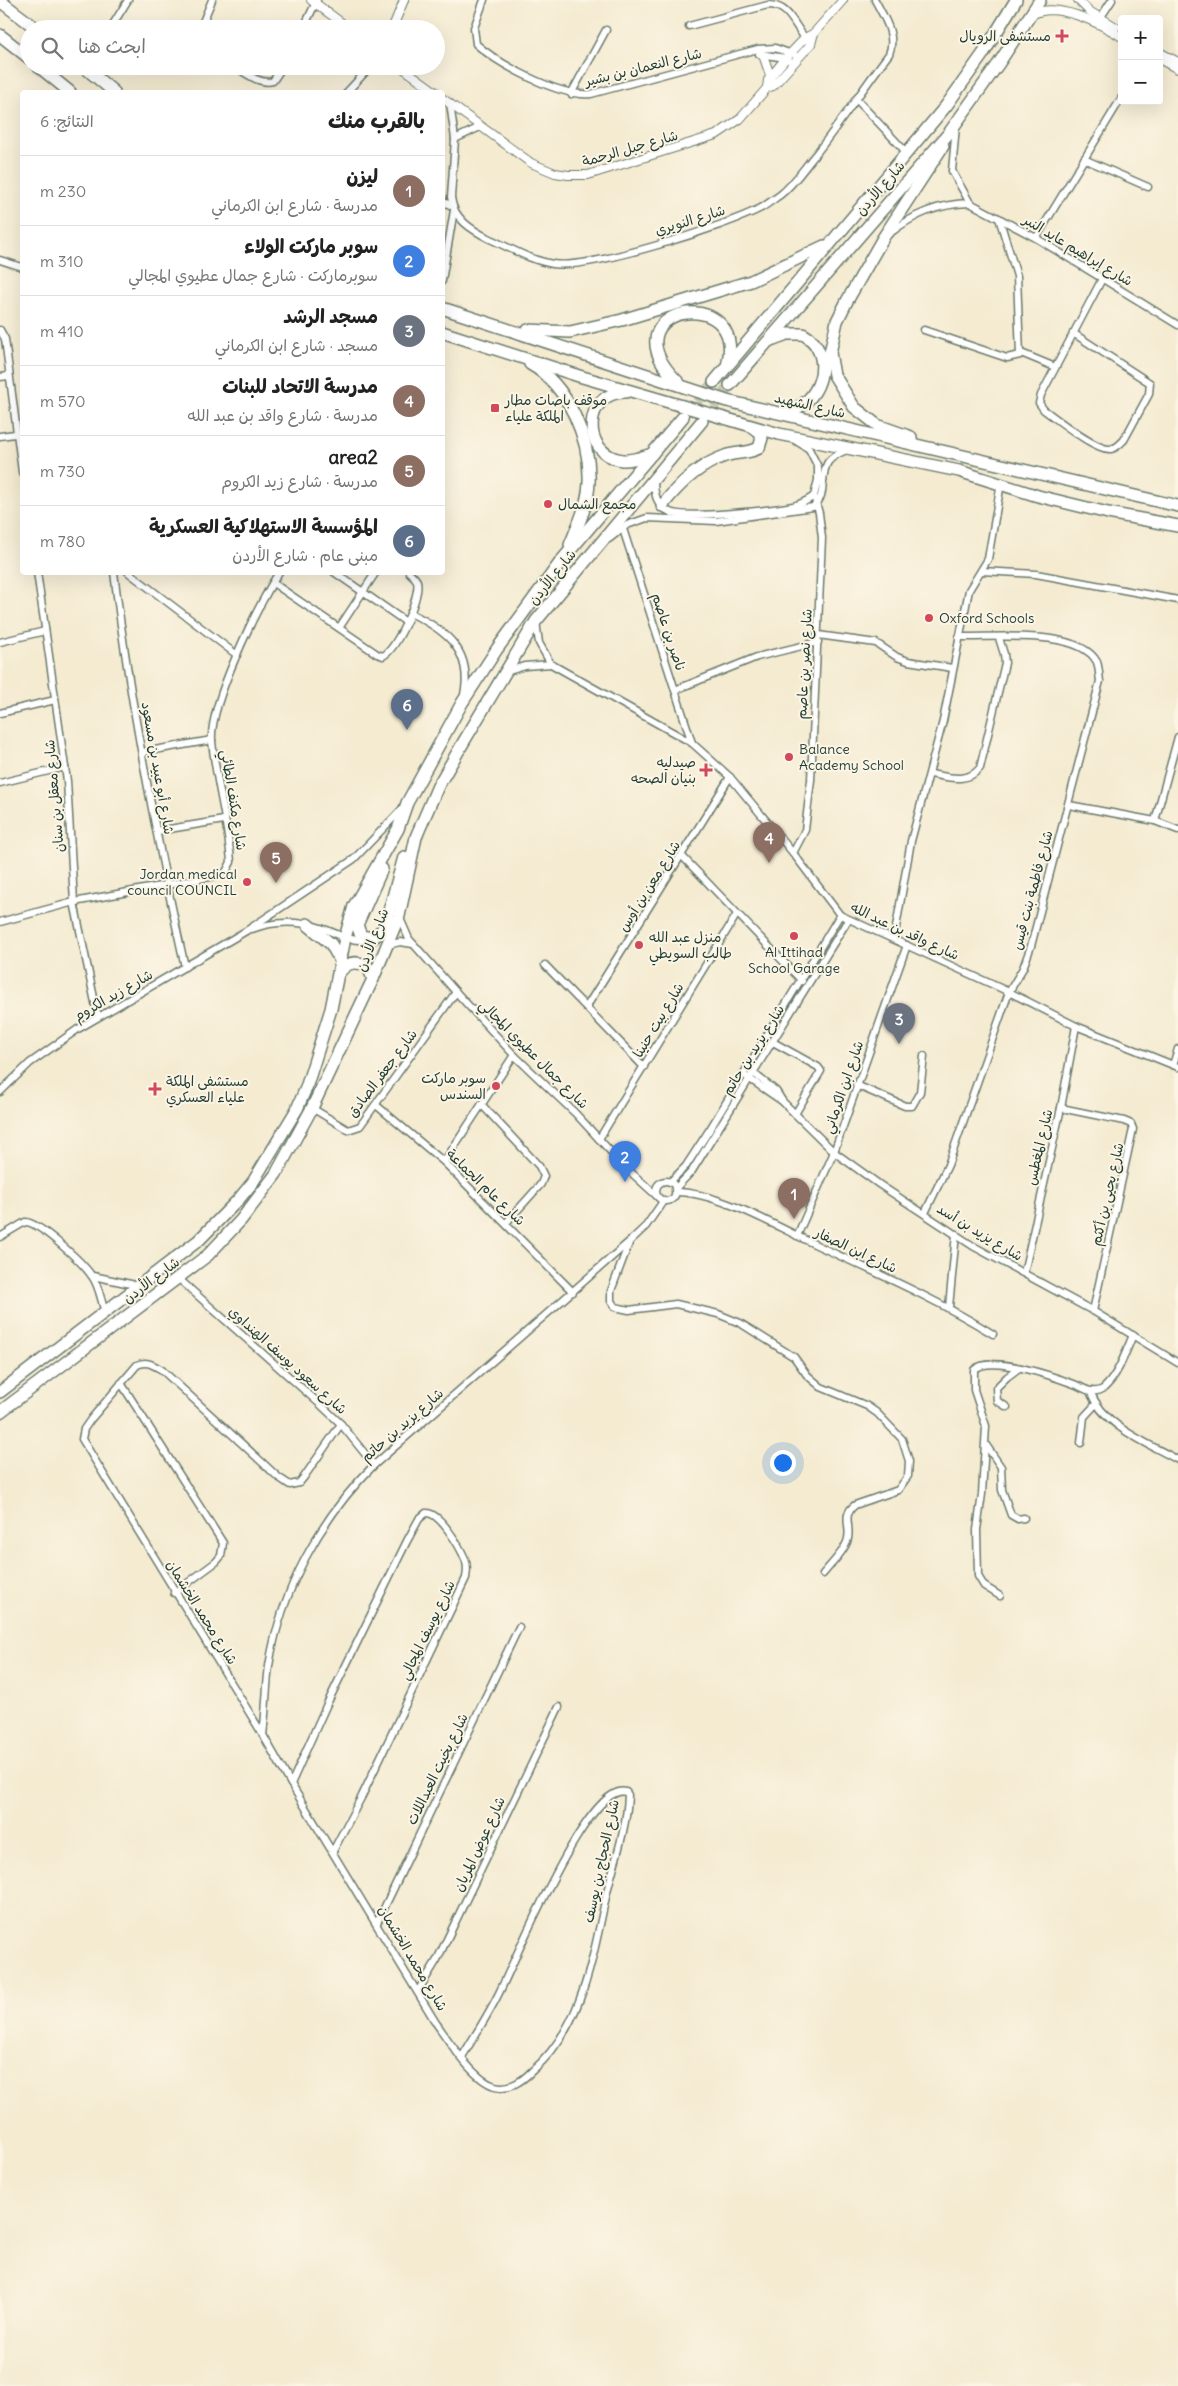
<!DOCTYPE html>
<html lang="ar">
<head>
<meta charset="utf-8">
<style>
  :root { --surface:#fff; --page:#f6f6f6; --text:#222; --muted:#767676; --line:#e0e0e0; --accent:#d1495b }
  body { margin:0; font-family:Delius,"Playpen Sans Arabic",sans-serif; background:var(--page); color:var(--text); direction:rtl }
  .controls { position:absolute; right:15px; top:15px; display:grid; overflow:hidden; border-radius:5px; box-shadow:0 5px 20px #0002 }
  .controls button { width:45px; height:45px; display:grid; place-items:center; padding:0; border:0; border-bottom:1px solid var(--line); background:var(--surface); color:var(--text); font:25px sans-serif }
  .you { position:absolute; left:782px; top:1462px; width:18px; height:18px; margin:-12px; border:4px solid #fff; border-radius:50%; background:#1a73e8; box-shadow:0 0 0 8px #1a73e833 }
  .badge { display:grid; place-items:center; width:32px; height:32px; border-radius:50%; background:var(--accent); color:#fff; font-size:16px; font-weight:700 }
  .pin { position:absolute; translate:-50% -41px; filter:drop-shadow(0 1px 2px #0008) }
  .pin::after { content:''; position:absolute; top:26px; width:18px; height:15px; background:inherit; clip-path:polygon(0 0,100% 0,50% 100%) }
  .list { margin:0; padding:0; list-style:none }
  h2 { display:flex; justify-content:space-between; align-items:center; height:65px; margin:0; padding:0 20px; font-size:21px }
  h2 small { font-size:16px; font-weight:400; color:var(--muted) }
  .list li { display:grid; grid-template-columns:32px 1fr auto; gap:15px; align-items:center; box-sizing:border-box; height:70px; padding:0 20px; border-top:1px solid var(--line) }
  .list b { display:block; font-size:19px; white-space:nowrap }
  .list p { margin:0; font-size:16px; white-space:nowrap; color:var(--muted) }
  .list em { font-size:16px; font-style:normal; color:var(--muted) }
  .icon { flex:none; width:28px; height:28px; fill:none; stroke:currentColor; stroke-width:2; stroke-linecap:round; stroke-linejoin:round }
  .map { position:relative; flex:none; width:1178px; height:2386px; overflow:hidden; direction:ltr }
  .search { position:absolute; background:var(--surface); box-shadow:0 5px 20px #0002; left:20px; top:20px; width:425px; height:55px; display:flex; align-items:center; gap:12px; box-sizing:border-box; padding:0 18px; border-radius:28px; color:var(--muted); font-size:19px }
  .panel { position:absolute; background:var(--surface); box-shadow:0 5px 20px #0002; left:20px; top:90px; width:425px; height:485px; border-radius:5px; direction:rtl }
  .map>svg:first-child { display:block }
  .lines { fill:none; stroke-linecap:round; stroke-linejoin:round }
  .trunk-tunnel { stroke:#c9c8b2; stroke-width:11; stroke-dasharray:11 5.5; stroke-linecap:butt }
  .minor-casing { stroke:#6a7a6b; stroke-width:9 }
  .tertiary-casing { stroke:#6a7a6b; stroke-width:10 }
  .trunk-casing { stroke:#6a7a6b; stroke-width:14 }
  .minor { stroke:#fff; stroke-width:6 }
  .tertiary { stroke:#fff; stroke-width:8 }
  .trunk { stroke:#fff; stroke-width:11 }
  .poi-dot { fill:#d1495b; stroke:#fcf5e5; stroke-width:2 }
  .labels { text-anchor:middle; dominant-baseline:central; stroke-width:4; stroke-linejoin:round; paint-order:stroke }
  .poi-label { font-size:14px; fill:#1f3d34; stroke:#fcf5e5; text-anchor:start }
  .street-label { font-size:14px; fill:#1f3d34; stroke:#fcf5e5 }
</style>
</head>
<body>
<div class="map">
<svg width="1178" height="2386" viewBox="0 0 1178 2386">
  <rect width="100%" height="100%" fill="#fcf5e5"/>
  <filter id="ink" filterUnits="userSpaceOnUse"><feTurbulence type="fractalNoise" baseFrequency=".02" numOctaves="2"/><feDisplacementMap in="SourceGraphic" scale="10" xChannelSelector="R" yChannelSelector="G"/><feConvolveMatrix kernelMatrix="1 2 1 2 8 2 1 2 1" color-interpolation-filters="sRGB"/></filter>
  <filter id="wash" filterUnits="userSpaceOnUse"><feTurbulence type="fractalNoise" baseFrequency=".0096" numOctaves="4" result="noise"/><feDisplacementMap in="SourceGraphic" scale="20" xChannelSelector="R" yChannelSelector="G"/><feGaussianBlur stdDeviation="1.12" result="paint"/><feColorMatrix in="noise" values="0 0 0 0 0 0 0 0 0 0 0 0 0 0 0 0 0 1.4 0 .05"/><feComposite in="paint" operator="in"/></filter>
  <g filter="url(#wash)">
    <rect width="100%" height="100%" fill="#f4ebd1"/>
  </g>
  <g filter="url(#ink)">
    <g class="lines">
      <g class="trunk-tunnel">
        <path d="M685 414 714 382"/>
        <path d="M703 420 730 385"/>
      </g>
      <g class="minor-casing">
        <g id="minor">
          <path d="M484 0 474 28 476 44C500 65 559 97 591 94L758 49 775 48 795 55"/>
          <path d="M1099 20 1112 0"/>
          <path d="M689 26 768 5C791 5 794 28 808 41"/>
          <path d="M110 29 128 0"/>
          <path d="M200 29 212 0"/>
          <path d="M303 29 317 0"/>
          <path d="M759 54 786 58 793 63"/>
          <path d="M234 66C245 73 260 85 273 81L283 66"/>
          <path d="M347 92 371 66"/>
          <path d="M571 94 606 30"/>
          <path d="M856 99 908 154"/>
          <path d="M450 103 455 139 451 197C453 219 472 230 490 239 510 248 532 261 553 264 590 270 726 226 761 208 768 204 774 199 780 195 794 184 804 168 815 155 841 122 864 87 889 54 897 35 883 16 875 0"/>
          <path d="M956 126 952 171 970 203 1036 238 1178 325"/>
          <path d="M455 139 482 126"/>
          <path d="M1084 159 1148 187"/>
          <path d="M442 201 452 206"/>
          <path d="M889 234C914 214 938 204 970 203"/>
          <path d="M1036 238 1122 97"/>
          <path d="M0 260 22 267"/>
          <path d="M442 281 454 210"/>
          <path d="M0 330 5 339 22 472"/>
          <path d="M924 330 1007 358 1020 355 1017 276 999 218"/>
          <path d="M1073 333 1150 383 1149 394 1124 440C1120 444 1117 448 1111 449 1096 451 1057 419 1044 410L1039 403 1041 395 1102 279"/>
          <path d="M1021 353 1055 367"/>
          <path d="M0 377 9 376"/>
          <path d="M0 436 22 433"/>
          <path d="M654 480C654 493 656 506 670 512 685 519 774 510 793 506 801 504 807 501 814 496"/>
          <path d="M623 529 692 743"/>
          <path d="M609 539 627 525 647 518 716 521 813 507C828 496 819 476 828 462 833 455 842 452 849 449"/>
          <path d="M981 571 1036 574 1178 600"/>
          <path d="M37 572 67 781 74 902 98 1017"/>
          <path d="M114 572C130 705 156 837 185 967"/>
          <path d="M128 572 237 655"/>
          <path d="M334 572 406 622"/>
          <path d="M273 583 377 654 383 656C397 649 421 596 417 581 415 577 412 575 409 572"/>
          <path d="M410 613C446 630 473 651 464 695"/>
          <path d="M536 622 539 643 551 664 692 743 730 777 793 853 840 915 1009 992 1076 1026 1178 1067"/>
          <path d="M339 628 376 572"/>
          <path d="M818 635 876 643 897 657 908 661 952 668"/>
          <path d="M0 642 45 631"/>
          <path d="M508 671 525 666 551 664"/>
          <path d="M675 690 757 657 818 642"/>
          <path d="M0 713 55 700"/>
          <path d="M143 752 212 740"/>
          <path d="M930 774C948 777 967 784 980 768L1005 663 1004 654 999 638"/>
          <path d="M0 783 65 767"/>
          <path d="M1069 805 1155 821 1178 830"/>
          <path d="M1155 821 1178 737"/>
          <path d="M157 831 224 820"/>
          <path d="M793 853 805 830 811 780 822 538 819 513 814 496 818 480V467L809 449 796 441"/>
          <path d="M682 856 802 981"/>
          <path d="M399 916 409 939 456 992 514 1055 575 1113 624 1166 658 1197"/>
          <path d="M0 922 74 902 220 875 226 872 231 862C228 821 216 782 212 741 209 704 258 606 279 572"/>
          <path d="M252 929C274 921 299 921 321 928 337 933 349 942 366 940"/>
          <path d="M894 939 911 841 943 721 969 590 988 559 1001 483"/>
          <path d="M388 945 400 942 413 944"/>
          <path d="M545 965 644 1067"/>
          <path d="M587 1006 730 777"/>
          <path d="M773 1042 818 1067 821 1071 795 1114"/>
          <path d="M1173 1065 1178 1049"/>
          <path d="M747 1068 776 1091 783 1102 834 1152 880 1185 973 1246 1093 1311 1178 1363"/>
          <path d="M747 1077 782 1101"/>
          <path d="M856 1085 905 1106H912L920 1092 924 1056"/>
          <path d="M0 1092 30 1063 78 1029 246 931 354 859 402 809"/>
          <path d="M376 1105 444 1162 573 1292"/>
          <path d="M482 1105 539 1166 544 1176 541 1184 506 1223"/>
          <path d="M312 1108 348 1130 360 1126 456 992"/>
          <path d="M1061 1108 1124 1121 1131 1124 1133 1129 1093 1311"/>
          <path d="M599 1139 737 914"/>
          <path d="M444 1162 514 1055"/>
          <circle cx="666" cy="1191" r="10"/>
          <path d="M670 1182 686 1166 710 1129 840 915"/>
          <path d="M675 1189 692 1171 848 920"/>
          <path d="M675 1192C717 1192 772 1224 810 1242 872 1271 935 1298 993 1334"/>
          <path d="M925 1213 948 1165 1009 992 1023 968 1031 946 1100 681C1099 675 1099 668 1097 662 1079 628 992 638 959 637"/>
          <path d="M797 1236 834 1152 907 945"/>
          <path d="M0 1237 25 1222C38 1221 83 1263 91 1275 99 1284 101 1301 105 1312"/>
          <path d="M629 1243 611 1291V1301L615 1307 629 1310 676 1304 718 1314 740 1323 794 1357 807 1375 821 1387 867 1406 877 1413 902 1439 909 1461 908 1476 898 1490 855 1505C840 1516 853 1528 847 1542 843 1553 831 1564 823 1574"/>
          <path d="M1024 1273 1061 1108 1076 1026"/>
          <path d="M93 1276 140 1286"/>
          <path d="M179 1279 322 1406 341 1424 374 1465"/>
          <path d="M949 1307 956 1234"/>
          <path d="M121 1383 223 1543 221 1556 216 1562 174 1593"/>
          <path d="M1090 1391C1104 1427 1146 1442 1178 1460"/>
          <path d="M1007 1407 997 1401 996 1388 1007 1377 1019 1368"/>
          <path d="M341 1424 304 1477 299 1483 290 1485 278 1477 162 1370C153 1365 147 1360 137 1365L91 1419 84 1429 82 1439 263 1735 291 1784 436 2023C449 2041 473 2080 495 2086 510 2090 522 2081 532 2071 585 2026 593 1952 608 1888 616 1858 627 1826 628 1795L626 1792C589 1780 515 1961 500 1991 489 2014 475 2035 462 2057"/>
          <path d="M1081 1443 1084 1417 1095 1405"/>
          <path d="M986 1445 1001 1467 1002 1490 1011 1515 1018 1519 1024 1518"/>
          <path d="M1000 1596 984 1586 978 1576 977 1530 982 1494 986 1426 974 1390V1370C990 1354 1055 1377 1074 1384 1080 1386 1086 1391 1092 1391 1097 1392 1103 1390 1106 1386 1119 1373 1126 1351 1133 1335"/>
          <path d="M263 1735C266 1712 266 1689 269 1666 281 1590 320 1519 374 1465L629 1242 646 1226 664 1200"/>
          <path d="M291 1784 327 1704 407 1541 419 1519 426 1513C440 1512 460 1547 465 1559 468 1565 467 1572 466 1578L362 1796 333 1851"/>
          <path d="M377 1923 519 1627"/>
          <path d="M418 1991 437 1960 559 1707"/>
        </g>
      </g>
      <g class="tertiary-casing">
        <g id="tertiary">
          <path d="M311 0 350 29"/>
          <path d="M1078 0 1089 11 1116 27"/>
          <path d="M1032 15C1055 0 1101 24 1122 37"/>
          <path d="M392 29 404 0"/>
          <path d="M1159 52 1178 62"/>
          <path d="M763 55 771 78"/>
          <path d="M1159 59 1178 69"/>
          <path d="M400 66 436 92"/>
          <path d="M767 88 773 86 811 44 814 33"/>
          <path d="M442 98 531 163 555 173 568 175H588L716 135 740 119 767 88 768 80 786 58 805 38 814 33 843 0"/>
        </g>
      </g>
      <g class="trunk-casing">
        <g id="trunk">
          <path d="M0 1 37 29"/>
          <path d="M0 35 29 58"/>
          <path d="M38 66 70 92"/>
          <path d="M83 66 114 92"/>
          <path d="M442 308 727 401 1178 506"/>
          <path d="M528 330 570 332 622 320 751 281 824 246"/>
          <path d="M442 332 579 376 779 434 959 471 1038 496 1108 513 1178 526"/>
          <path d="M771 340 787 334H803C838 353 820 409 783 412"/>
          <path d="M530 364C568 385 591 440 589 483 588 505 578 525 570 545"/>
          <path d="M714 382 946 106 983 54 1016 0"/>
          <path d="M679 383C600 307 750 280 727 366"/>
          <path d="M730 385 949 133 999 63 1040 0"/>
          <path d="M626 392C583 391 580 454 622 460 632 461 642 457 652 454"/>
          <path d="M911 437 877 425 854 407 834 375 830 353 837 321 847 301 883 238 943 146"/>
          <path d="M662 506C678 485 699 465 725 456 736 452 748 454 759 448L762 438 759 432 752 427"/>
          <path d="M382 869 357 925 361 936 373 938 383 929 386 922 404 857"/>
          <path d="M307 924 331 944 341 962"/>
          <path d="M339 973C347 962 356 960 368 967L373 979"/>
          <path d="M0 1392 199 1240 239 1199 253 1182 297 1109 306 1088 331 1009 345 938 354 906 398 829 407 803 462 703 497 649 562 560 683 417"/>
          <path d="M0 1412 208 1255 241 1220 276 1174 312 1108 373 979 399 916 416 837 438 786 463 743 536 621 702 421"/>
        </g>
      </g>
      <use href="#minor" class="minor"/>
      <use href="#tertiary" class="tertiary"/>
      <use href="#trunk" class="trunk"/>
    </g>
  </g>
  <g class="poi-dot">
    <path d="M1059.5 28.5h5v5h5v5h-5v5h-5v-5h-5v-5h5z"/>
    <rect x="490" y="403" width="10" height="10" rx="2.5"/>
    <circle cx="548" cy="504" r="5"/>
    <circle cx="929" cy="618" r="5"/>
    <circle cx="789" cy="757" r="5"/>
    <path d="M703.5 762.5h5v5h5v5h-5v5h-5v-5h-5v-5h5z"/>
    <circle cx="247" cy="882" r="5"/>
    <circle cx="794" cy="936" r="5"/>
    <circle cx="639" cy="945" r="5"/>
    <circle cx="496" cy="1086" r="5"/>
    <path d="M152.5 1081.5h5v5h5v5h-5v5h-5v-5h-5v-5h5z"/>
  </g>
  <g class="labels">
    <g class="poi-label">
      <text x="1051" y="36" text-anchor="end">مستشفى الرويال</text>
      <text x="505" y="400">موقف باصات مطار<tspan x="505" dy="16">الملكة علياء</tspan></text>
      <text x="558" y="504">مجمع الشمال</text>
      <text x="939" y="618">Oxford Schools</text>
      <text x="799" y="749">Balance<tspan x="799" dy="16">Academy School</tspan></text>
      <text x="696" y="762" text-anchor="end">صيدليه<tspan x="696" dy="16">بنيان الصحه</tspan></text>
      <text x="237" y="874" text-anchor="end">Jordan medical<tspan x="237" dy="16">council COUNCIL</tspan></text>
      <text x="649" y="937">منزل عبد الله<tspan x="649" dy="16">طالب السويطي</tspan></text>
      <text x="794" y="952" text-anchor="middle">Al Ittihad<tspan x="794" dy="16">School Garage</tspan></text>
      <text x="486" y="1078" text-anchor="end">سوبر ماركت<tspan x="486" dy="16">السندس</tspan></text>
      <text x="166" y="1081">مستشفى الملكة<tspan x="166" dy="16">علياء العسكري</tspan></text>
    </g>
    <g class="street-label">
      <text transform="translate(643 67) rotate(-14)">شارع النعمان بن بشير</text>
      <text transform="translate(630 148) rotate(-16)">شارع جبل الرحمة</text>
      <text transform="translate(880 188) rotate(-49)">شارع الأردن</text>
      <text transform="translate(690 220) rotate(-17)">شارع النويري</text>
      <text transform="translate(1078 250) rotate(31)">شارع إبراهيم عايد النبر</text>
      <text transform="translate(810 405) rotate(13)">شارع الشهيد</text>
      <text transform="translate(552 577) rotate(-51)">شارع الأردن</text>
      <text transform="translate(669 632) rotate(72)">ناصر بن عاصم</text>
      <text transform="translate(804 664) rotate(-87)">شارع نصر بن عاصم</text>
      <text transform="translate(158 768) rotate(80)">شارع أبو عبيد بن مسعود</text>
      <text transform="translate(54 796) rotate(-95)">شارع معقل بن سنان</text>
      <text transform="translate(234 800) rotate(81)">شارع مكنف الطائي</text>
      <text transform="translate(649 886) rotate(-58)">شارع معن بن أوس</text>
      <text transform="translate(1032 890) rotate(-75)">شارع فاطمة بنت قيس</text>
      <text transform="translate(905 931) rotate(25)">شارع واقد بن عبد الله</text>
      <text transform="translate(372 940) rotate(-69)">شارع الأردن</text>
      <text transform="translate(113 995) rotate(-30)">شارع زيد الكروم</text>
      <text transform="translate(658 1020) rotate(-59)">شارع بيت حنينا</text>
      <text transform="translate(753 1050) rotate(-58)">شارع يزيد بن حاتم</text>
      <text transform="translate(534 1054) rotate(45)">شارع جمال عطيوي المجالي</text>
      <text transform="translate(382 1073) rotate(-53)">شارع جعفر الصادق</text>
      <text transform="translate(843 1087) rotate(-71)">شارع ابن الكرماني</text>
      <text transform="translate(1039 1147) rotate(-77)">شارع المغطس</text>
      <text transform="translate(486 1187) rotate(44)">شارع عام الجماعة</text>
      <text transform="translate(1107 1194) rotate(-77)">شارع يحيى بن أكثم</text>
      <text transform="translate(980 1232) rotate(31)">شارع يزيد بن أسد</text>
      <text transform="translate(856 1250) rotate(25)">شارع ابن الصفار</text>
      <text transform="translate(151 1280) rotate(-37)">شارع الأردن</text>
      <text transform="translate(288 1360) rotate(42)">شارع سعود يوسف الهنداوي</text>
      <text transform="translate(402 1425) rotate(-41)">شارع يزيد بن حاتم</text>
      <text transform="translate(202 1612) rotate(58)">شارع محمد الخشمان</text>
      <text transform="translate(427 1630) rotate(-64)">شارع يوسف المجالي</text>
      <text transform="translate(437 1769) rotate(-64)">شارع بخيت العبداللات</text>
      <text transform="translate(479 1844) rotate(-65)">شارع عوض المريان</text>
      <text transform="translate(601 1861) rotate(-78)">شارع الحجاج بن يوسف</text>
      <text transform="translate(413 1958) rotate(59)">شارع محمد الخشمان</text>
    </g>
  </g>
</svg>
<div class="controls">
<button>+</button>
<button>−</button>
</div>
<div class="you"></div>
<div class="pin badge" style="left:794px;top:1219px;background:#8d6e63">1</div>
<div class="pin badge" style="left:625px;top:1182px;background:#3f7fe0">2</div>
<div class="pin badge" style="left:899px;top:1044px;background:#6b7280">3</div>
<div class="pin badge" style="left:769px;top:863px;background:#8d6e63">4</div>
<div class="pin badge" style="left:276px;top:883px;background:#8d6e63">5</div>
<div class="pin badge" style="left:407px;top:730px;background:#5c6f8a">6</div>
<div class="search"><svg class="icon" aria-label="search" viewBox="0 0 24 24"><circle cx="10" cy="10" r="6"/><path d="M15 15l6 6"/></svg>ابحث هنا</div>
<section class="panel">
<h2>بالقرب منك<small>النتائج: 6</small></h2>
<ul class="list">
<li><span class="badge" style="background:#8d6e63">1</span><div><b>ليزن</b><p>مدرسة · شارع ابن الكرماني</p></div><em>230 m</em></li>
<li><span class="badge" style="background:#3f7fe0">2</span><div><b>سوبر ماركت الولاء</b><p>سوبرماركت · شارع جمال عطيوي المجالي</p></div><em>310 m</em></li>
<li><span class="badge" style="background:#6b7280">3</span><div><b>مسجد الرشد</b><p>مسجد · شارع ابن الكرماني</p></div><em>410 m</em></li>
<li><span class="badge" style="background:#8d6e63">4</span><div><b>مدرسة الاتحاد للبنات</b><p>مدرسة · شارع واقد بن عبد الله</p></div><em>570 m</em></li>
<li><span class="badge" style="background:#8d6e63">5</span><div><b>area2</b><p>مدرسة · شارع زيد الكروم</p></div><em>730 m</em></li>
<li><span class="badge" style="background:#5c6f8a">6</span><div><b>المؤسسة الاستهلاكية العسكرية</b><p>مبنى عام · شارع الأردن</p></div><em>780 m</em></li>
</ul>
</section>
</div>
</body>
</html>
